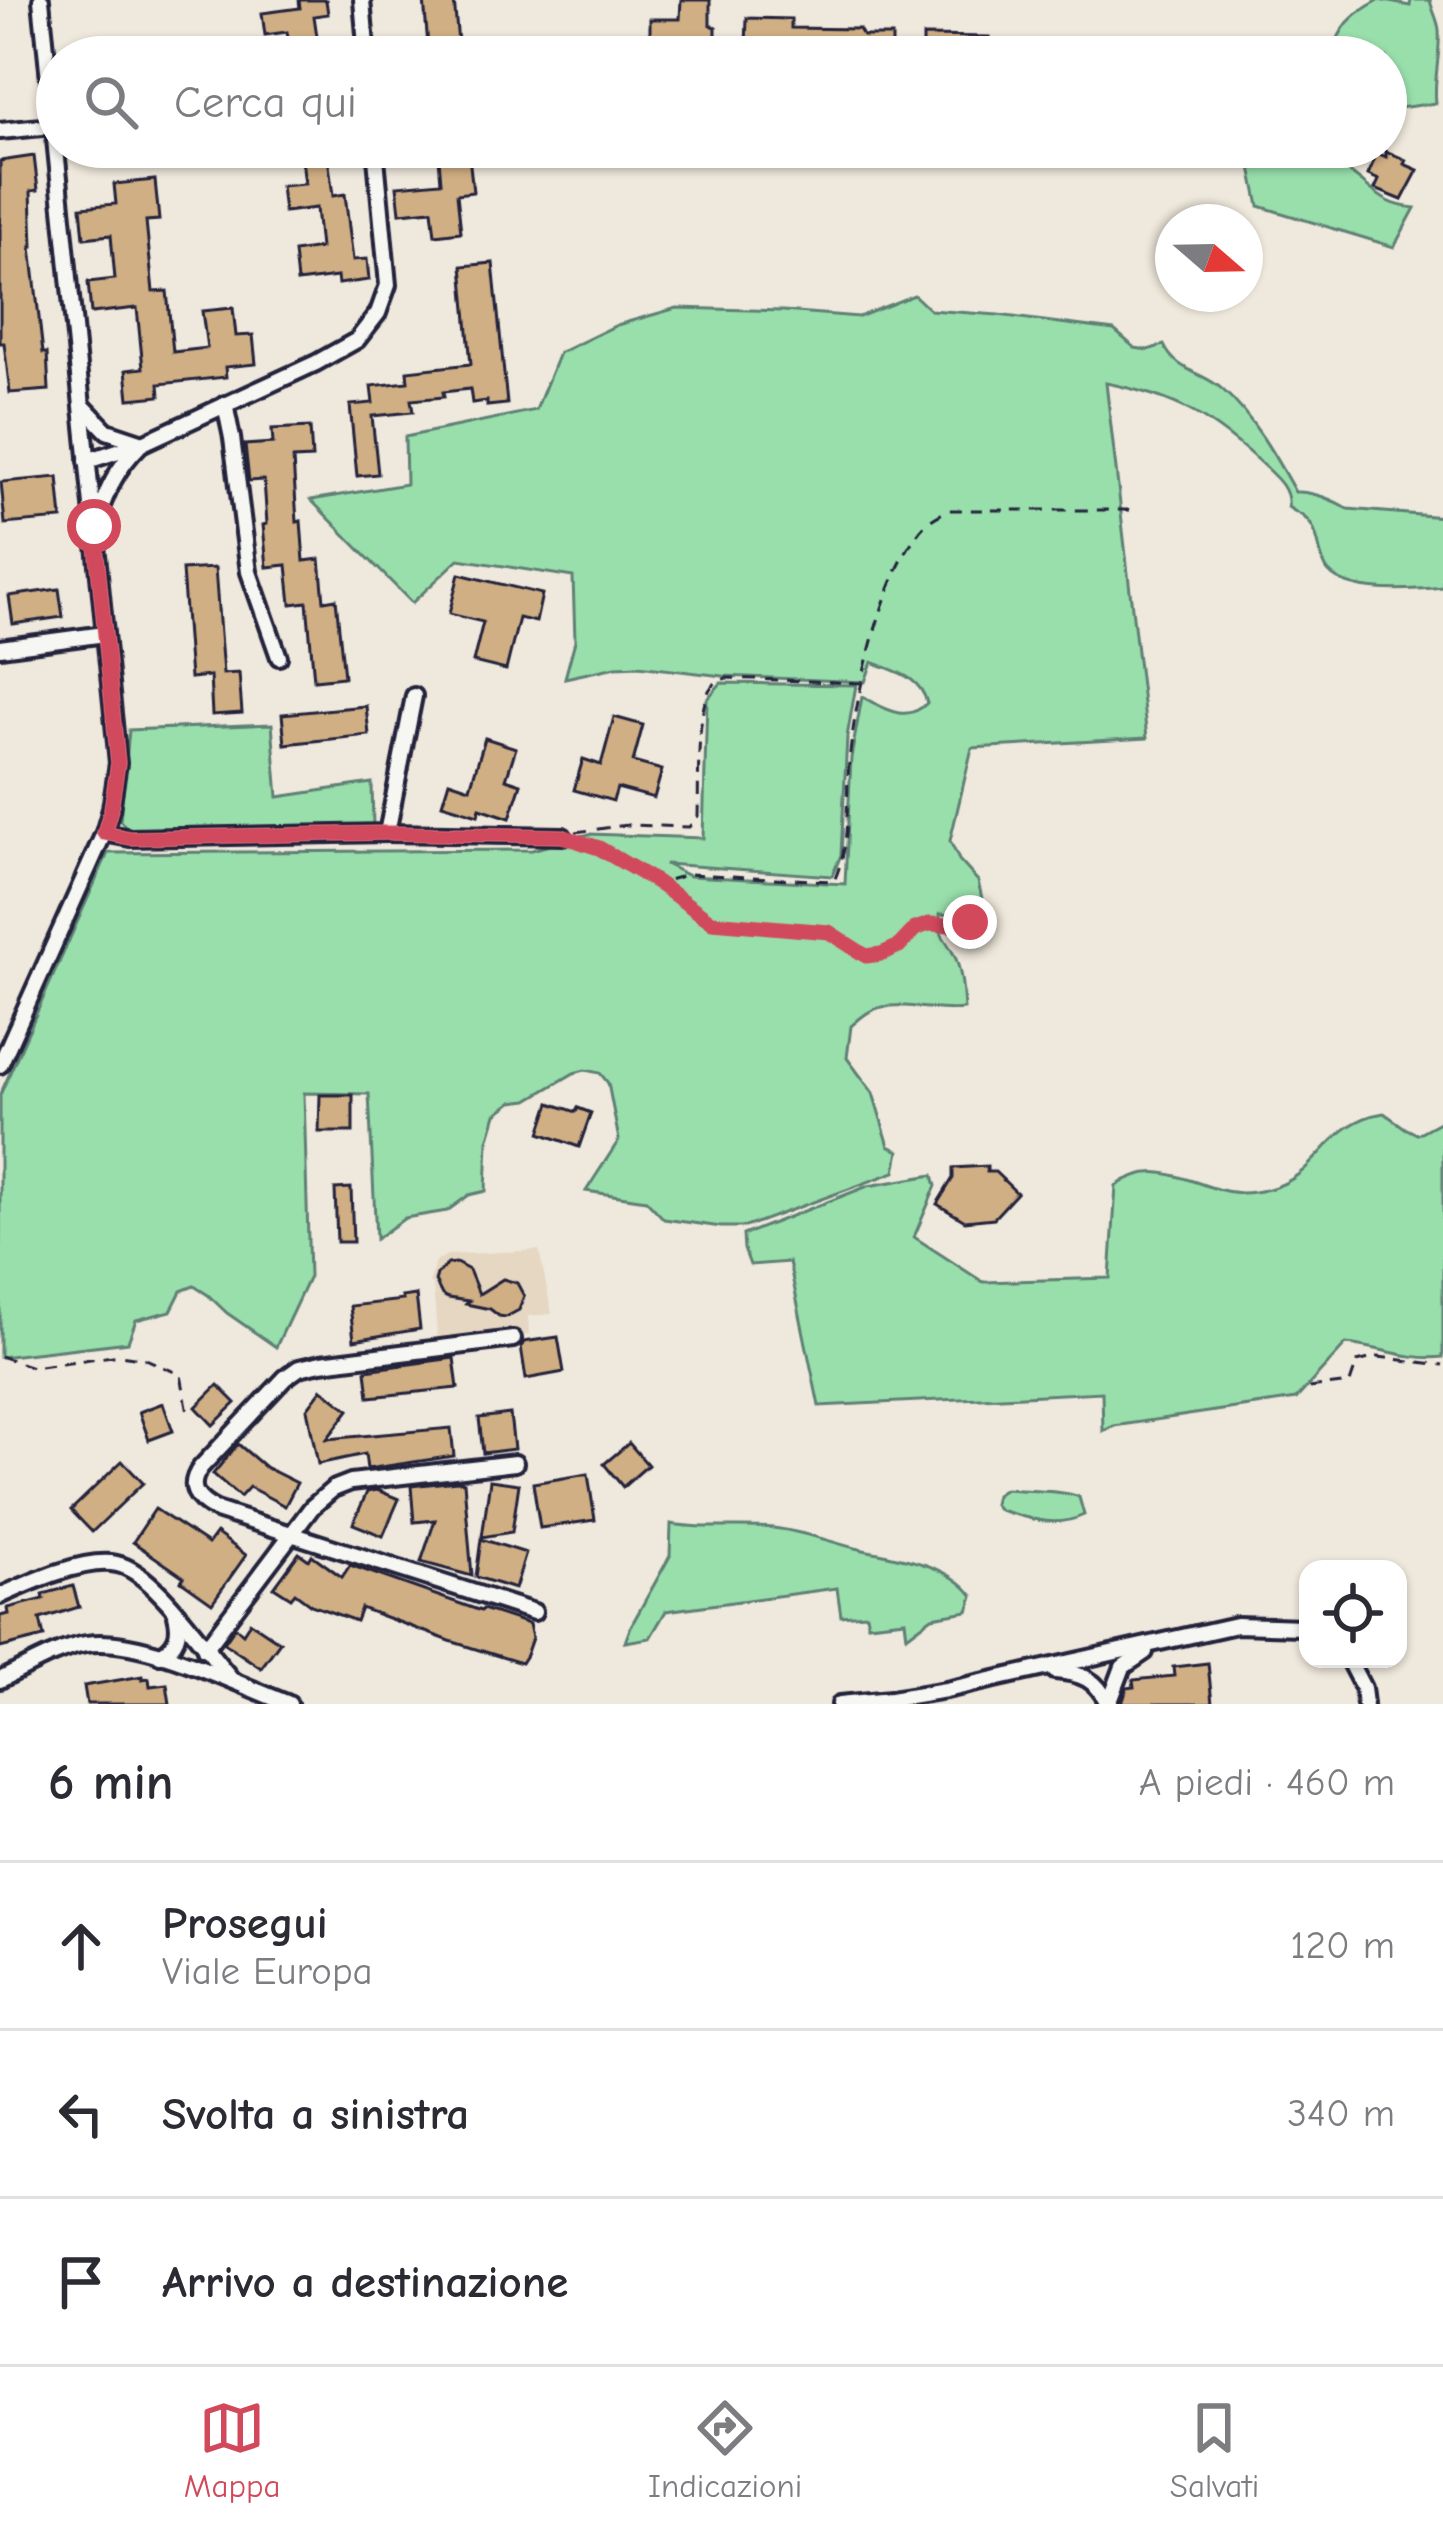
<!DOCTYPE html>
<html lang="it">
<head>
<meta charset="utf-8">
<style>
  :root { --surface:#fff; --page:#f7f7f7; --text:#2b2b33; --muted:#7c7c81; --line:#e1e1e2; --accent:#d1495b }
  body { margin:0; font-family:"Comic Neue",sans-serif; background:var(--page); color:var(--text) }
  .controls { position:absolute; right:36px; bottom:36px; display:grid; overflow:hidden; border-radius:24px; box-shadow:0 3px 9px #0004 }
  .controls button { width:108px; height:108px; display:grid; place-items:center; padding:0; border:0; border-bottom:3px solid var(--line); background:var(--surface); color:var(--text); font:60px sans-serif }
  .compass { position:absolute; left:1155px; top:204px; width:108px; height:108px; border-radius:50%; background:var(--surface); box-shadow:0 3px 9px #0004; rotate:110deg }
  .stop { position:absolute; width:36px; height:36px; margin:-27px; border:9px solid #d1495b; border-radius:50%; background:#fff }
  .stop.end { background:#d1495b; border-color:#fff; box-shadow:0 3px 12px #0008 }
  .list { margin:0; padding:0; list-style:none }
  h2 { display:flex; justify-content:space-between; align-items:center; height:156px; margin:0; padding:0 48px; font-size:51px }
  h2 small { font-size:39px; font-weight:400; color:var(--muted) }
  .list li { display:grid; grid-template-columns:78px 1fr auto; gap:36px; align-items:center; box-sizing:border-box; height:168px; padding:0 48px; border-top:3px solid var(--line) }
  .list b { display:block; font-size:45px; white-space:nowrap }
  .list p { margin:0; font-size:39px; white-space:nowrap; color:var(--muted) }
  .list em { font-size:39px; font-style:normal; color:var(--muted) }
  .icon { flex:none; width:66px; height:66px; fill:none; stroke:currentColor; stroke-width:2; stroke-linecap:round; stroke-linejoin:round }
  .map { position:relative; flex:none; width:1443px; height:1704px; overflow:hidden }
  .search { position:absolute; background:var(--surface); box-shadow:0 3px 9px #0004; left:36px; right:36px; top:36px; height:132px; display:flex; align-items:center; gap:30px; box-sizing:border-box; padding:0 42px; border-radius:66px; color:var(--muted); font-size:45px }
  .sheet { height:660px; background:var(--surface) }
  nav { display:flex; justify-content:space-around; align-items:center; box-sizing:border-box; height:168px; border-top:3px solid var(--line); background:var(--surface); font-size:33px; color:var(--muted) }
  nav a { display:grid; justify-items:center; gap:6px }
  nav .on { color:var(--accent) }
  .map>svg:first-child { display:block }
  .built { fill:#e6d7c2 }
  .green { fill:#99dfac; stroke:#5e8074; stroke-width:3 }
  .building { fill:#d1af84; stroke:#22223b; stroke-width:3 }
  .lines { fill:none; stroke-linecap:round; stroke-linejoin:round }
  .street-casing { stroke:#22223b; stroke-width:22 }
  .path { stroke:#22223b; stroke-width:3; stroke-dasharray:12 9; stroke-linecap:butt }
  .street { stroke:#f6f6f2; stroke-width:14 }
  .route { stroke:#d1495b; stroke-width:15 }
</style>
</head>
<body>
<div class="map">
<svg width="1443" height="1704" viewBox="0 0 1443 1704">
  <rect width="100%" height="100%" fill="#efe8dc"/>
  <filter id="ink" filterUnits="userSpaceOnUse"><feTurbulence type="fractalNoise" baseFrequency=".00833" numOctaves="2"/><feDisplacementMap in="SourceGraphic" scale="24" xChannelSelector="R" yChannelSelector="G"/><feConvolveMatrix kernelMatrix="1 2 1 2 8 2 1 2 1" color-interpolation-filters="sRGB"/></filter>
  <g filter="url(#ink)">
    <path class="built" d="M539 1250 552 1314 528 1316 529 1335 438 1344 433 1285 429 1284 435 1262 447 1255Z"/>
    <g class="green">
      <path d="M1379 0 1410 6 1411 0H1430C1432 10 1438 20 1439 30 1441 54 1433 79 1436 103L1399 108 1386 106V57H1330C1342 25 1349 16 1379 0Z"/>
      <path d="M1247 147C1277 147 1324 154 1349 172 1375 190 1381 205 1415 208L1394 247 1259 206Z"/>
      <path d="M914 295 930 310 998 315 1114 330 1135 348 1148 350 1164 345C1176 372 1204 372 1223 390 1254 418 1275 456 1295 492 1312 491 1334 500 1348 509L1443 517V587C1415 590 1349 596 1328 571 1317 557 1321 531 1305 518 1300 513 1294 512 1288 507 1290 490 1278 479 1266 468 1213 418 1177 397 1106 383L1147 738 972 748 950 841 959 860 978 881 983 903 967 917 940 914C940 945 946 935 956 959 962 975 963 993 964 1009 937 1013 899 1000 875 1009 866 1012 858 1020 851 1026L847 1058 873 1093 889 1146 899 1151 895 1172 745 1227H721L664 1219 646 1200 586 1191 619 1140 608 1083 600 1073 585 1070 574 1073 528 1100 512 1102 496 1114 488 1141 486 1191 469 1195 447 1211 405 1218 376 1239 369 1094 304 1093 309 1277 276 1347 227 1313 208 1295 194 1286 181 1291 171 1311 136 1320 128 1342 0 1357V1095L108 853 532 850 589 834 703 838 707 699 721 683 856 685 847 737 841 855 832 876 665 864 689 876 845 884 851 758 862 697C885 708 906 724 927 703 920 676 896 672 872 662L865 682 723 676 638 666 616 667 565 678 575 641 573 577 459 559 412 603 311 500 406 484 405 437 536 410 559 353 617 325 677 308 783 311 859 317Z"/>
      <path d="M272 724 278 797 372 783 373 826 131 831 120 821 129 730Z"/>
      <path d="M1384 1113 1405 1128 1417 1134 1443 1120V1357C1411 1361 1378 1347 1346 1344L1296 1399 1114 1426 1103 1431 1102 1392 819 1406 789 1262 750 1265 744 1249 743 1235 868 1186 933 1175 936 1186 914 1237 983 1282 1110 1278 1116 1186C1162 1153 1195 1191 1241 1193 1250 1193 1261 1191 1269 1189 1320 1176 1325 1122 1384 1113Z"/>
      <path d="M1005 1489C1026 1491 1062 1490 1079 1497L1084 1515C1055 1529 1028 1518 999 1510L994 1504 996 1495Z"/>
      <path d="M671 1524C704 1530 739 1525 773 1528 801 1531 828 1541 855 1548 893 1557 948 1562 973 1596L968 1611 932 1617 907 1636 905 1620 868 1624 866 1614 841 1616 837 1588 666 1611 650 1638 625 1642 631 1626 670 1556Z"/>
    </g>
    <g class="building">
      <path d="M299 0H326L328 14 314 16 320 57H291L287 32 265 35 262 13 300 8Z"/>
      <path d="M424 0H454L459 53H452L453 57H429Z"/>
      <path d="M681 0H710V25L716 27V57H685V48L650 47V19H680Z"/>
      <path d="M747 18 791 19V28L859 29 863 36H892V57H784V46H746Z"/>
      <path d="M923 36 989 37 988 57H923Z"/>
      <path d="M438 147H468L473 192 457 194 461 232 435 235 432 210 400 213 397 186 441 182Z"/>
      <path d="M1386 151 1406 160 1404 164 1418 170 1402 200 1375 189 1379 180 1368 175 1377 153 1386 157Z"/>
      <path d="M34 156 38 190 31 191 33 247H31L43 353H47L49 390 10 393 4 343H0V161Z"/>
      <path d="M328 157 333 196 345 194 353 260 367 259 369 280 338 284 337 277 297 282 294 252 320 248 316 208 284 212 281 186 305 184 302 160Z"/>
      <path d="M155 180 159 220 146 221 153 292 167 291 173 352 207 348 202 311 233 308 236 336 253 335 256 364 225 367 226 377 159 384 160 396 129 399 126 370 143 368 137 308 91 313 88 282 115 279 111 235 84 238 81 207 116 204 114 184Z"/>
      <path d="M493 263 507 404 487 406V401L472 403 470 389 443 392 444 397 411 400 413 412 372 416 378 474 357 476 350 405 373 403 371 386 408 382 407 371 471 364 462 266Z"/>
      <path d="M310 427 312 458 293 459 297 522 301 521 304 561 320 559 324 601 336 599 344 677 314 680 307 602 291 604 287 565 267 567 263 525 267 524 264 480 249 481 245 445 273 443 272 429Z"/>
      <path d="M58 477 62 519 5 524 1 482Z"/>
      <path d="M215 568 223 674 239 673 242 713 212 715 210 676 190 678 182 570Z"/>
      <path d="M459 574 542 594 536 622 519 618 506 670 473 662 483 622 449 614Z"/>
      <path d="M59 589 63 617 13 624 9 596Z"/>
      <path d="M366 706 369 735 285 744 282 714Z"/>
      <path d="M614 717 643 725 633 762 662 770 654 798 617 788 613 801 574 790 583 759 601 765Z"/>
      <path d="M485 738 516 748 506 779 521 784 510 818 480 808 478 815 442 804 449 781 470 788Z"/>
      <path d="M320 1095H353V1132H319Z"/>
      <path d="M550 1103 576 1112 578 1108 591 1113 579 1147 540 1133Z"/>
      <path d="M987 1166V1172H995L1017 1193 994 1218 965 1221 937 1204 953 1178V1168Z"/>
      <path d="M351 1188 353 1242H337L335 1189Z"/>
      <path d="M456 1263 469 1270 479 1294 503 1279 517 1283 524 1296 519 1310 506 1317 499 1316 490 1309 466 1304 469 1301 448 1298 442 1295 435 1281 437 1274 448 1264Z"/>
      <path d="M416 1295 420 1329 354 1340 350 1306 403 1300 402 1297Z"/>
      <path d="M558 1337 564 1372 526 1379 521 1347 524 1342Z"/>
      <path d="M454 1358 458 1388 369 1397 366 1370Z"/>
      <path d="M218 1385 236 1403 213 1425 196 1407Z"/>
      <path d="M322 1389 349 1410 327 1439 451 1428 454 1456 367 1469 365 1454 318 1464 307 1409Z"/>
      <path d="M163 1403 173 1431 149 1440 139 1412Z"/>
      <path d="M510 1414 514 1449 483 1453 479 1418Z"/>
      <path d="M629 1443 648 1465 623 1487 604 1464Z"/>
      <path d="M238 1444 265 1467 297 1483 285 1506 249 1487 240 1497 213 1474Z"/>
      <path d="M122 1461 143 1483 92 1532 71 1510Z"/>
      <path d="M588 1474 595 1520 540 1528 533 1483Z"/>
      <path d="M490 1480 519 1484 512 1532 482 1537Z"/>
      <path d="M457 1481 464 1482 472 1576 421 1562 435 1520 414 1522 411 1486Z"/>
      <path d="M377 1490 399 1499 383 1536 353 1524 367 1492Z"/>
      <path d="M155 1509 208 1544 216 1533 246 1555 212 1603 181 1581 184 1577 133 1542Z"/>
      <path d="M481 1539 526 1553 515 1589 476 1577Z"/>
      <path d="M299 1553 309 1560 312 1555 342 1577 350 1565 481 1611 483 1609 529 1624 532 1638 526 1655 521 1663 450 1641 361 1608 356 1621 311 1605 295 1593 291 1598 274 1587Z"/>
      <path d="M73 1586 79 1607 40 1619 44 1637 0 1648V1616L9 1614 8 1608 44 1599 43 1594Z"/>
      <path d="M250 1622 280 1642 261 1668 224 1643 235 1627 243 1633Z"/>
      <path d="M1208 1663 1212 1704H1122L1127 1688 1134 1687 1133 1680 1174 1676 1173 1667Z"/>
      <path d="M142 1676V1679L149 1678 150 1686 167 1684 170 1704H87L84 1686Z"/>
    </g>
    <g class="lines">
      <g class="street-casing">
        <g id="street">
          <path d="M362 0 367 57"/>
          <path d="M0 131 53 126"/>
          <path d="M225 404 232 438 249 572 279 657"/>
          <path d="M83 406 107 431 143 443"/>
          <path d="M87 461 143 443 316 363 357 340 378 313 388 285 375 147"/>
          <path d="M97 519C107 490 117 468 139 446"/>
          <path d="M0 648 105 634"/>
          <path d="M104 833 130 838 387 833 414 696"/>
          <path d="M387 833 563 836"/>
          <path d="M0 1065 104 833 111 809 118 763 41 0"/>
          <path d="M513 1339 321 1363 299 1368 285 1378 201 1467C186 1487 196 1500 216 1510L534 1612"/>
          <path d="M0 1596C29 1583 85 1557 117 1564 153 1571 204 1648 229 1676"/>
          <path d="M205 1649 312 1507 333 1489 351 1482 515 1463"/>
          <path d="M160 1655C177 1645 181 1633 176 1615"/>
          <path d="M1348 1659 1363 1688 1365 1704"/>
          <path d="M1055 1671C1081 1673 1097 1679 1108 1704"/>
          <path d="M0 1680C27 1667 56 1649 86 1644 140 1635 237 1684 289 1704"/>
          <path d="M840 1704 891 1699 946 1690 1236 1625 1303 1627 1308 1629"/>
          <path d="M1109 1704 1123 1667 1145 1652"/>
        </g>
      </g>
      <g class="path">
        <path d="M576 832 627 825 689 827 698 816C699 786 696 712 710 689 715 682 718 682 726 678L860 683"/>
        <path d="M576 841 599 848 658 883 689 874 834 881C852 841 845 804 849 762 855 698 882 571 925 525 932 518 941 514 949 510H1133"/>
        <path d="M659 884 712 922 829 932 865 956 881 954 900 946 915 929 929 924 951 925 980 919 990 901"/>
        <path d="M0 1356 32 1367 120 1355 146 1359 181 1375 188 1412"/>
        <path d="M1309 1388 1350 1383 1357 1362 1378 1357 1443 1365"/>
      </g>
      <use href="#street" class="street"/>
    </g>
  </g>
  <g class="lines" filter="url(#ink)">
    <path class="route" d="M94 526 118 763 111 809 104 833 130 838 387 833 562 836 599 848 658 883 712 922 829 932 866 956 881 954 899 946 915 929 929 924 951 925 970 922"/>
  </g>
</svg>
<div class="controls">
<button><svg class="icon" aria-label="locate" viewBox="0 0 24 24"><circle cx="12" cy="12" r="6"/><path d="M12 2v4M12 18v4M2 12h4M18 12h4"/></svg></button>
</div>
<svg class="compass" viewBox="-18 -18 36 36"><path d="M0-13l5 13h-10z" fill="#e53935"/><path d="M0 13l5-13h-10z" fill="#7c7c81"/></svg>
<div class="stop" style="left:94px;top:526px"></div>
<div class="stop end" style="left:970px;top:922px"></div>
<div class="search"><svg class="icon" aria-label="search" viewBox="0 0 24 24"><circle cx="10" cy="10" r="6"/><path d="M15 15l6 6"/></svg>Cerca qui</div>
</div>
<section class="sheet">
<h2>6 min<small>A piedi · 460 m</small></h2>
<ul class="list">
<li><svg class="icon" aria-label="ahead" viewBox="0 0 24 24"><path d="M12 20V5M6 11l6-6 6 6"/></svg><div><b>Prosegui</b><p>Viale Europa</p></div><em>120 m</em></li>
<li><svg class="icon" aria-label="left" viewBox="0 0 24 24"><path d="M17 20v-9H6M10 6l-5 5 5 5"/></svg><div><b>Svolta a sinistra</b></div><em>340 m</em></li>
<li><svg class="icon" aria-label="arrive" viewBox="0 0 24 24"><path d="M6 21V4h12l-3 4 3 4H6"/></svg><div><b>Arrivo a destinazione</b></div></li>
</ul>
</section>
<nav>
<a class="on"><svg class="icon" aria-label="map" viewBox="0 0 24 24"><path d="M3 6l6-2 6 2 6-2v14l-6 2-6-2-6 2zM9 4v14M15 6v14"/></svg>Mappa</a>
<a><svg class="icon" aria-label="directions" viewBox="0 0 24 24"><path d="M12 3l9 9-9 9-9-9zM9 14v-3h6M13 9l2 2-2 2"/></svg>Indicazioni</a>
<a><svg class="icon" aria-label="saved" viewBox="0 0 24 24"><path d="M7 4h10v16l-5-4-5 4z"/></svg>Salvati</a>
</nav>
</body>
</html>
